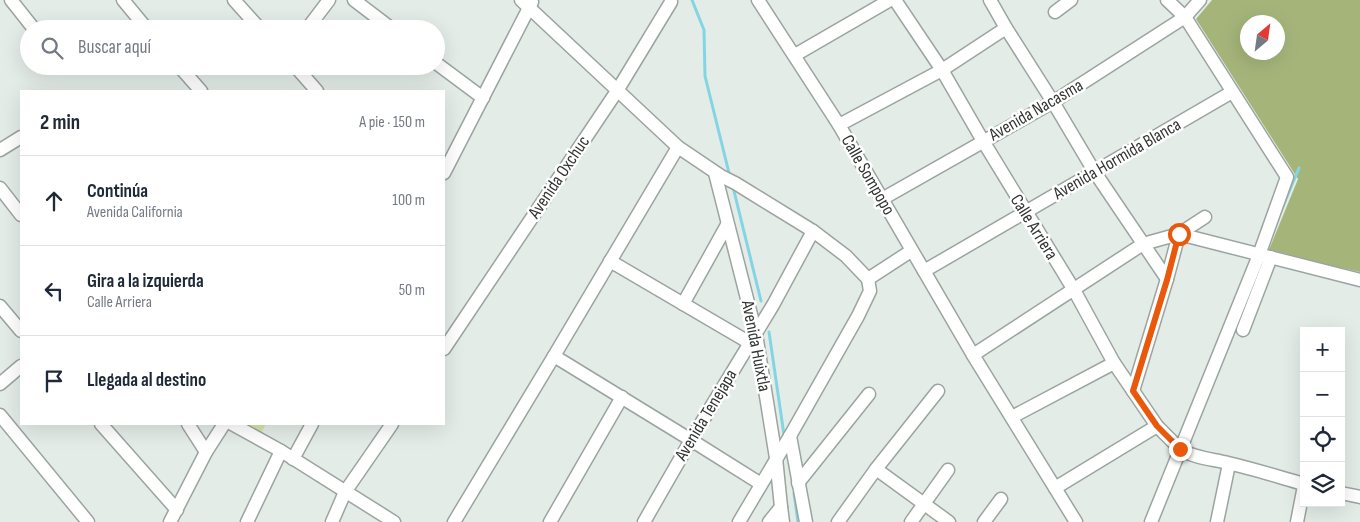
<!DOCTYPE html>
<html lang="es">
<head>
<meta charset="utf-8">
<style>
  :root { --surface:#fff; --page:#f2f2f3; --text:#1f2937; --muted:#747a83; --line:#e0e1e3 }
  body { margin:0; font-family:"Sofia Sans Condensed",sans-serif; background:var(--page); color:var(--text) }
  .controls { position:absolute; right:15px; bottom:15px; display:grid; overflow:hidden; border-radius:0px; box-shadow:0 5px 20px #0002 }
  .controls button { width:45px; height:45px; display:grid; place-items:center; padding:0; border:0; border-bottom:1px solid var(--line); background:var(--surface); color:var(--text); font:25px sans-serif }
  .compass { position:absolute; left:1240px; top:15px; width:45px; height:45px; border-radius:50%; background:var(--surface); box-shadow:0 5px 20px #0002; rotate:29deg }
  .stop { position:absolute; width:15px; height:15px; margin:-11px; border:4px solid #ea580c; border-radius:50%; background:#fff }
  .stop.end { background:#ea580c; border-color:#fff; box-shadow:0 1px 5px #0008 }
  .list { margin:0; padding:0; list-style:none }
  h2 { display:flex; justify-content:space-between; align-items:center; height:65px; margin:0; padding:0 20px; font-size:21px }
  h2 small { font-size:16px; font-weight:400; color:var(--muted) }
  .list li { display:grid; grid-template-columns:32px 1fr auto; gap:15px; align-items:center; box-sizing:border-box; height:90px; padding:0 20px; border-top:1px solid var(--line) }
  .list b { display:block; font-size:19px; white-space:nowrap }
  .list p { margin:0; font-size:16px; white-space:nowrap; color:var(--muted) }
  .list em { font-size:16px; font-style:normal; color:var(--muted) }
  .icon { flex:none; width:28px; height:28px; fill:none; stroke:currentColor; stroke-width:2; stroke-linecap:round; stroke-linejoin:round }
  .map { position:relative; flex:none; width:1360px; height:522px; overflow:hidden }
  .search { position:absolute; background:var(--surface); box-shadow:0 5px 20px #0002; left:20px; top:20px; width:425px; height:55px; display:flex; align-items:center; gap:12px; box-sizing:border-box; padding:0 18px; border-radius:28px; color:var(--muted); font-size:19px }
  .panel { position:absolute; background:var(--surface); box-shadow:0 5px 20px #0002; left:20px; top:90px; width:425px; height:335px; border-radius:0px }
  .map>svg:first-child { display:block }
  .green { fill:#d4e5a9 }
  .forest { fill:#a5b57a; fill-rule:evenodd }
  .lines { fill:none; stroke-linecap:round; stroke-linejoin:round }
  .stream { stroke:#84d5e3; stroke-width:3 }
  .minor-casing { stroke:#9ca4a0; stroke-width:15 }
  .minor { stroke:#fff; stroke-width:12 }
  .route { stroke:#ea580c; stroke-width:6 }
  .labels { text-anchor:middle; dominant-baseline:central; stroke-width:5; stroke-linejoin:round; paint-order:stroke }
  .street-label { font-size:18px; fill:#323533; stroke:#fff }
</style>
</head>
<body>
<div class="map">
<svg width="1360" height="522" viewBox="0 0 1360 522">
  <rect width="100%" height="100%" fill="#e4ece8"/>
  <path class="green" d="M238 424H266L261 433Z"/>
  <path class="forest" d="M1212 0H1360V272L1268 252 1298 179 1196 19ZM1248 22H1278V52H1248Z"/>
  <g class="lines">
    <g class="stream">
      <path d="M692 0 704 30 705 76 730 177"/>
      <path d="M733 187 761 301"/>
      <path d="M1281 211 1299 168"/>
      <path d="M769 332 784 435"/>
      <path d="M794 493 798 522"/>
    </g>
    <g class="minor-casing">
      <g id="minor">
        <path d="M11 0 34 29"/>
        <path d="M123 0 147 29"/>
        <path d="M234 0 260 29"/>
        <path d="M354 0 392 29"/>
        <path d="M521 0 678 147 721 176 735 183 813 231 846 256 868 279"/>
        <path d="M758 0 839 125 973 355 1076 522"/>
        <path d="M895 0 942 70 983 141 1074 290 1114 363 1157 426 1180 449C1194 458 1212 459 1228 463 1254 469 1279 477 1304 484"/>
        <path d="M990 0 1006 28 1053 102 1094 171 1167 279"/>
        <path d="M1055 12 1071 0"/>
        <path d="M307 29 329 0"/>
        <path d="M795 55 890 0"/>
        <path d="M436 63 483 98"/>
        <path d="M179 66 201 91"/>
        <path d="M295 66 317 91"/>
        <path d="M839 125 942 70 1006 28"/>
        <path d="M0 150 21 137"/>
        <path d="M444 173 532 2"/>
        <path d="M715 173 756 334 776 458 781 507 783 522"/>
        <path d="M0 188 21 215"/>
        <path d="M882 199 1053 102 1185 17 1200 0"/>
        <path d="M610 261 750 343"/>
        <path d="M924 271C1027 212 1129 151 1232 92"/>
        <path d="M868 279 911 251"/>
        <path d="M683 304 727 225"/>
        <path d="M0 306 21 331"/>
        <path d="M1243 330 1271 257"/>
        <path d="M444 349 617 91 671 2"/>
        <path d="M973 355 1143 244 1179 234 1205 217"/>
        <path d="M554 356 691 440 761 484"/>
        <path d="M0 384 21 366"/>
        <path d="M1133 391 1167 279 1179 234 1360 280"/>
        <path d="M0 415 88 522"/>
        <path d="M1012 417 1114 363"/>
        <path d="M101 424 177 510"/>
        <path d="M188 424 206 452"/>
        <path d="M232 424 281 451 394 522"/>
        <path d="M790 436 806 522"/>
        <path d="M293 459 312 424"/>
        <path d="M876 469 949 522"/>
        <path d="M798 483 869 394"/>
        <path d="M1055 488 1157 426"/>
        <path d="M1341 493 1360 497"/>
        <path d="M170 522 206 452 224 424"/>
        <path d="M247 522 281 451"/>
        <path d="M332 522 345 492 392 424"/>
        <path d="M454 522 554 356 678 147"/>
        <path d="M550 522 622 397"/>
        <path d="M644 522 691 440 773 305 813 231"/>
        <path d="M739 522 790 436 858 316 870 291 868 279"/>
        <path d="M769 522 781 507"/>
        <path d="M838 522 876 469 938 391"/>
        <path d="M911 522 948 470"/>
        <path d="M984 522 1001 499"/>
        <path d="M1151 522 1259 255 1287 177 1185 17 1167 0"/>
        <path d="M1217 522 1229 464"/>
        <path d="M1297 522 1304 486"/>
      </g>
    </g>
    <use href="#minor" class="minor"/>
  </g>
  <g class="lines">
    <path class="route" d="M1179 234 1167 280 1133 391 1157 426 1180 449"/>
  </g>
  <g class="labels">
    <g class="street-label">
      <text transform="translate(1036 110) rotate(-30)">Avenida Nacasma</text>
      <text transform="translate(1117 159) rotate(-30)">Avenida Hormida Blanca</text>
      <text transform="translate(868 175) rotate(60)">Calle Sompopo</text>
      <text transform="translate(559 177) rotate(-56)">Avenida Oxchuc</text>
      <text transform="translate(1034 227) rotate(58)">Calle Arriera</text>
      <text transform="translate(756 346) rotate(79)">Avenida Huixtla</text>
      <text transform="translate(706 415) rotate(-59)">Avenida Tenejapa</text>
    </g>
  </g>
</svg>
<div class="controls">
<button>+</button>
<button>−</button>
<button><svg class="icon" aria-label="locate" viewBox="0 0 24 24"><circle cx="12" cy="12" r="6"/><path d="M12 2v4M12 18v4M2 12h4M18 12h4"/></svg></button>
<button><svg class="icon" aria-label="layers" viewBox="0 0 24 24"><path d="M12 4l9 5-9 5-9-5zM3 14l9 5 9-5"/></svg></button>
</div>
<svg class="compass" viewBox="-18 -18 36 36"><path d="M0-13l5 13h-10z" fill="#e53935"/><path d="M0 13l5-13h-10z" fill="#747a83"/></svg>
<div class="stop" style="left:1179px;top:234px"></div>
<div class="stop end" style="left:1180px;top:449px"></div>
<div class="search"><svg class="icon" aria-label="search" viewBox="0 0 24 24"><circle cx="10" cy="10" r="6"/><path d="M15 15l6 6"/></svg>Buscar aquí</div>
<section class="panel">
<h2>2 min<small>A pie · 150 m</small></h2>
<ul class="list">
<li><svg class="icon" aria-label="ahead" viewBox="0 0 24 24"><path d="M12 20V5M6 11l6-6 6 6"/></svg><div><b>Continúa</b><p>Avenida California</p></div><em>100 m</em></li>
<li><svg class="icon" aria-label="left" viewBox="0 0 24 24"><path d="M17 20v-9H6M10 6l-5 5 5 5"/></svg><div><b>Gira a la izquierda</b><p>Calle Arriera</p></div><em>50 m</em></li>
<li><svg class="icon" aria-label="arrive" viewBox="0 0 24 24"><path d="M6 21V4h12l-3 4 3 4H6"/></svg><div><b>Llegada al destino</b></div></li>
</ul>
</section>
</div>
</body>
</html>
